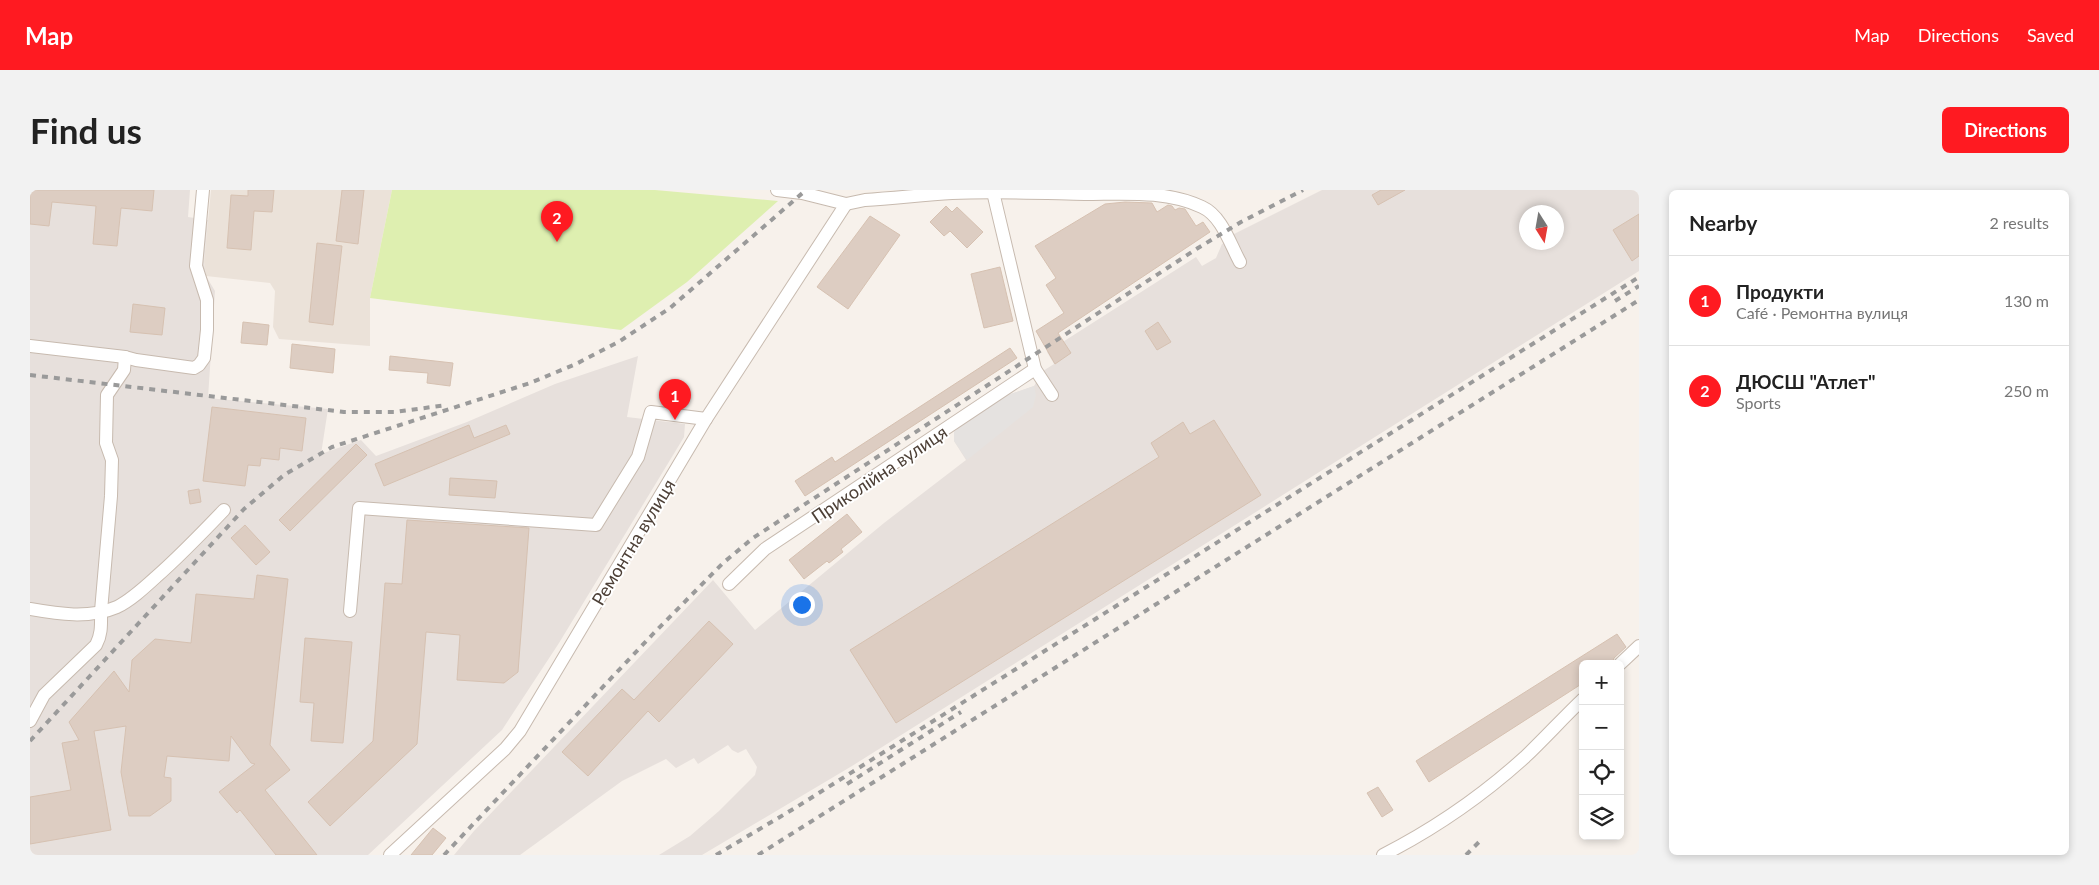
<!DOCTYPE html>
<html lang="en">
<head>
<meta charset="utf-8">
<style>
  :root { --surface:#fff; --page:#f2f2f2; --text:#222; --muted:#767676; --line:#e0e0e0; --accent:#ff1a21 }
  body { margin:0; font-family:Lato,sans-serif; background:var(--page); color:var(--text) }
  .controls { position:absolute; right:15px; bottom:15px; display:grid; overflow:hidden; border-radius:8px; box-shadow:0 2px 8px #0003 }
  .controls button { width:45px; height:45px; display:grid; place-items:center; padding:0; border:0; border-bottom:1px solid var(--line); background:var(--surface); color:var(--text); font:25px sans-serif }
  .compass { position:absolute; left:1489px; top:15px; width:45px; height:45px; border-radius:50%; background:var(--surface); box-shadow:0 2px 8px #0003; rotate:169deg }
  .you { position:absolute; left:771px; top:414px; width:18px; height:18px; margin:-12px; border:4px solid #fff; border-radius:50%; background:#1a73e8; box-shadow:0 0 0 8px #1a73e833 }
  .badge { display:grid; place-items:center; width:32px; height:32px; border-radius:50%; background:var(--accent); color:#fff; font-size:16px; font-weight:700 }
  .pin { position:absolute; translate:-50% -41px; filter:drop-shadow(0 1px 2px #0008) }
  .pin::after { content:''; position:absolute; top:26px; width:18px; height:15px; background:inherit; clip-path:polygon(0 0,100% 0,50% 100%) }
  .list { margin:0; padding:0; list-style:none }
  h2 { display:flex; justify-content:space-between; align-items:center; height:65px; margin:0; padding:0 20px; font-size:21px }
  h2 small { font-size:16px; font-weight:400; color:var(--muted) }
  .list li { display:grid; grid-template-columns:32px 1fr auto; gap:15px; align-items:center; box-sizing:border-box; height:90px; padding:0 20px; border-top:1px solid var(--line) }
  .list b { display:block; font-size:19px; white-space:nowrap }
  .list p { margin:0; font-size:16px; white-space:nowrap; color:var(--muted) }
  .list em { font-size:16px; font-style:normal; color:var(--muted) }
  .icon { flex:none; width:28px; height:28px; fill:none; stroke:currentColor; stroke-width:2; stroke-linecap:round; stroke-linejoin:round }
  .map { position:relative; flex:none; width:1609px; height:665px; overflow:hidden; border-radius:8px }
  header { display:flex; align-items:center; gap:30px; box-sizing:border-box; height:70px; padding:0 25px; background:var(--accent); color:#fff }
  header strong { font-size:24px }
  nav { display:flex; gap:28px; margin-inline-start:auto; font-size:18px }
  .intro { display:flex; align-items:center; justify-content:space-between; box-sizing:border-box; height:120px; padding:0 30px }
  h1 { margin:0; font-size:35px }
  .button { padding:12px 22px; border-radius:8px; background:var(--accent); color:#fff; font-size:18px; font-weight:700 }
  main { display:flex; gap:30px; padding:0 30px }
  aside { flex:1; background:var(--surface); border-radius:8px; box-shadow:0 2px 8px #0003 }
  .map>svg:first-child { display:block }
  .residential { fill:#ebe2d9 }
  .industrial { fill:#e7e0dc; fill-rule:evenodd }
  .green { fill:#deefb0 }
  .parking { fill:#e5e2e0 }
  .building { fill:#ddcdc2; stroke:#d6c1b1 }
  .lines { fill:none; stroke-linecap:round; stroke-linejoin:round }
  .minor-casing { stroke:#c7baaf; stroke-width:14 }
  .minor { stroke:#fff; stroke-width:12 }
  .rail { stroke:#9a9a9a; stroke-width:4; stroke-dasharray:6 6; stroke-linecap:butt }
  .labels { text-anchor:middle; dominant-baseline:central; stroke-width:4; stroke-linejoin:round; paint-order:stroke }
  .street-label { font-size:18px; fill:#4d4037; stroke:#fff }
</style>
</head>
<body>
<header>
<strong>Map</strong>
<nav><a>Map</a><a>Directions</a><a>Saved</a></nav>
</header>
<div class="intro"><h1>Find us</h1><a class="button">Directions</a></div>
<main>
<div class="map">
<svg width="1609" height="665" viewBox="0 0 1609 665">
  <rect width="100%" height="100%" fill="#f7f1eb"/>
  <path class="residential" d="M181 0H362L340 108V156L249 149 243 137 245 101 240 93 176 86 174 72Z"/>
  <g class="industrial">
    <path d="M0 0H160L158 27 178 30 174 72 176 86 185 101 178 208 298 219 291 264 331 250 346 266 437 232 525 194 608 166 597 227 655 234 654 247 529 453 472 540 338 665H0Z"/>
    <path d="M1292 0H1609V81L822 576 672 665H629L660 646 689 621 725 585 727 577 716 559 708 563 702 560 698 555 668 574 664 568 646 578 636 569 592 591 490 665H424L444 641 683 390 725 440 854 333 936 270 924 251V242L969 208 1004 196 1013 181 1024 174 1017 162 1166 67 1172 76 1186 68 1192 54 1201 49 1204 44ZM1496 22H1526V52H1496Z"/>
  </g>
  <path class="green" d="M362 0H625L748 11 657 92 591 140 340 108Z"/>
  <path class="parking" d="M1004 196 1006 205 1003 217 937 270 924 251V242L933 233 969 208Z"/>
  <g class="building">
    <path d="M0 0H124L122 21 91 18 87 56 63 54 66 16 22 12 19 36 0 34Z"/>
    <path d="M218 0H244L242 22 224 21 221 60 197 58 201 5 218 6Z"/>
    <path d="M312 0H334L328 54 306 51Z"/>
    <path d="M1351 0H1375L1348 15 1342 5Z"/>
    <path d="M1095 12 1122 13 1127 22 1138 15 1142 16 1145 20 1149 18 1155 19 1166 36 1173 32 1180 42 1028 143 1041 163 1025 174 1006 141 1034 123 1016 95 1026 88 1005 56 1075 14Z"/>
    <path d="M916 16 922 22 927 17 953 42 937 58 920 41 914 46 900 32Z"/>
    <path d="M1609 24V66L1602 71 1583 40Z"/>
    <path d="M840 26 870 45 818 119 787 97Z"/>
    <path d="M287 53 312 56 303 135 279 132Z"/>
    <path d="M970 77 983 131 954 138 941 84Z"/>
    <path d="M103 114 135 118 132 145 100 142Z"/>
    <path d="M213 132 239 135 237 155 211 153Z"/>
    <path d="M1128 132 1141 152 1127 160 1115 141Z"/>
    <path d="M262 154 305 159 303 183 260 178Z"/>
    <path d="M980 158 987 168 775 306 765 291 802 267 805 272Z"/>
    <path d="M360 166 423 173 420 196 397 193 398 183 359 180Z"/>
    <path d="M182 217 276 228 272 261 250 258 249 270 231 268 230 276 218 275 215 296 173 291Z"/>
    <path d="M1184 230 1231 305 866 533 820 460 1129 267 1121 253 1153 232 1160 244Z"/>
    <path d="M439 235 444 248 476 235 480 244 354 296 345 274Z"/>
    <path d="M326 254 337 265 260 341 249 330Z"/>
    <path d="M420 288 467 291 465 308 419 305Z"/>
    <path d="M169 299 171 312 160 314 158 301Z"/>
    <path d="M817 324 832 342 811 359 813 362 799 373 797 371 774 389 759 370Z"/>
    <path d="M377 330 499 338 488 482 474 493 427 490 430 445 396 442 387 554 300 636 278 612 343 551 355 393 372 394Z"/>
    <path d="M215 335 240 362 226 375 201 348Z"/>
    <path d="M227 385 258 389 240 555 260 580 235 600 287 665H246L210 620 207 623 189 602 225 574 221 573 201 546 199 571 137 566 134 587 141 588V611L120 626H99L91 582 96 536 64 541 81 640 0 654V607L41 600 32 553 49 550 39 532 84 481 99 502 102 470 125 449 161 453 166 404 224 409Z"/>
    <path d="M679 431 703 454 629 532 618 521 558 586 532 562 592 499 604 510Z"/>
    <path d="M1587 444 1596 457 1584 468 1582 474H1553V493L1399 592 1386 571Z"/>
    <path d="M275 448 322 452 313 553 281 551 284 513 270 512Z"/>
    <path d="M1348 597 1363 620 1352 627 1337 603Z"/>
    <path d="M403 638 416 648 402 665H381Z"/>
  </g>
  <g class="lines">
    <g class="minor-casing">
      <g id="minor">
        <path d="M747 0 772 3 816 14 835 10C864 8 893 5 922 3 966 1 1011 3 1055 4 1094 4 1136 0 1172 17 1192 26 1200 54 1210 72"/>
        <path d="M963 2 1005 179 1022 205"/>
        <path d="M0 156 95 167 106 170 164 178 169 175 174 168 177 140V110L166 76 173 0"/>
        <path d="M699 394 735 359 1005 179"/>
        <path d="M0 419C28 424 59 429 87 417 101 410 114 398 126 387 150 366 172 343 194 320"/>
        <path d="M320 421 329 318 566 335 608 267 621 222 676 229"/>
        <path d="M1590 474 1609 456"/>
        <path d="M0 531 14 505 66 455C72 444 71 434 71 421L81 306 82 270 76 253 77 205 94 180 95 167"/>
        <path d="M360 665 475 559 490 541 676 229 816 14"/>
        <path d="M1353 665C1404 639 1453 605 1495 567 1515 548 1533 528 1553 509"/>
      </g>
    </g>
    <use href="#minor" class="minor"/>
    <g class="rail">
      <path d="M1585 111 1609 96"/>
      <path d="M0 185 314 222H365L417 215"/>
      <path d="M0 551 214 319 254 285 302 257 500 193 546 174 590 151 640 118 776 0"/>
      <path d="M817 594 931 522"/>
      <path d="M414 665 622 445 693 373 723 348 1168 58 1211 32 1273 0"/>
      <path d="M686 665 765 618 1609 87"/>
      <path d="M728 665 1609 110"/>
      <path d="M1436 665 1452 649"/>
    </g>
  </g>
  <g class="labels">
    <g class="street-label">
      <text transform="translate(849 284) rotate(-34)">Приколійна вулиця</text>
      <text transform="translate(603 352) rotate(-59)">Ремонтна вулиця</text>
    </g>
  </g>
</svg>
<div class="controls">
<button>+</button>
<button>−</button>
<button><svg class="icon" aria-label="locate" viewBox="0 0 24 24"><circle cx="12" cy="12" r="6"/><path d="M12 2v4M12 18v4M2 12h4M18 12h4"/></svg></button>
<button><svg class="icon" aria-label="layers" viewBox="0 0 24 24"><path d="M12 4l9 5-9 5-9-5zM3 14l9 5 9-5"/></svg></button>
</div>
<svg class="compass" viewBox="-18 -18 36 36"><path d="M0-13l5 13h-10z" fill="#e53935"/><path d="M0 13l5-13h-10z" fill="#767676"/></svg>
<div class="you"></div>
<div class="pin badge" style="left:645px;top:230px">1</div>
<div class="pin badge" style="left:527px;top:52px">2</div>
</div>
<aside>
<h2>Nearby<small>2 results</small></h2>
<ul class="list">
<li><span class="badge">1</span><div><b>Продукти</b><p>Café · Ремонтна вулиця</p></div><em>130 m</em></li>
<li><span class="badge">2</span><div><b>ДЮСШ &quot;Атлет&quot;</b><p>Sports</p></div><em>250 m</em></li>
</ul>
</aside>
</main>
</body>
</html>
